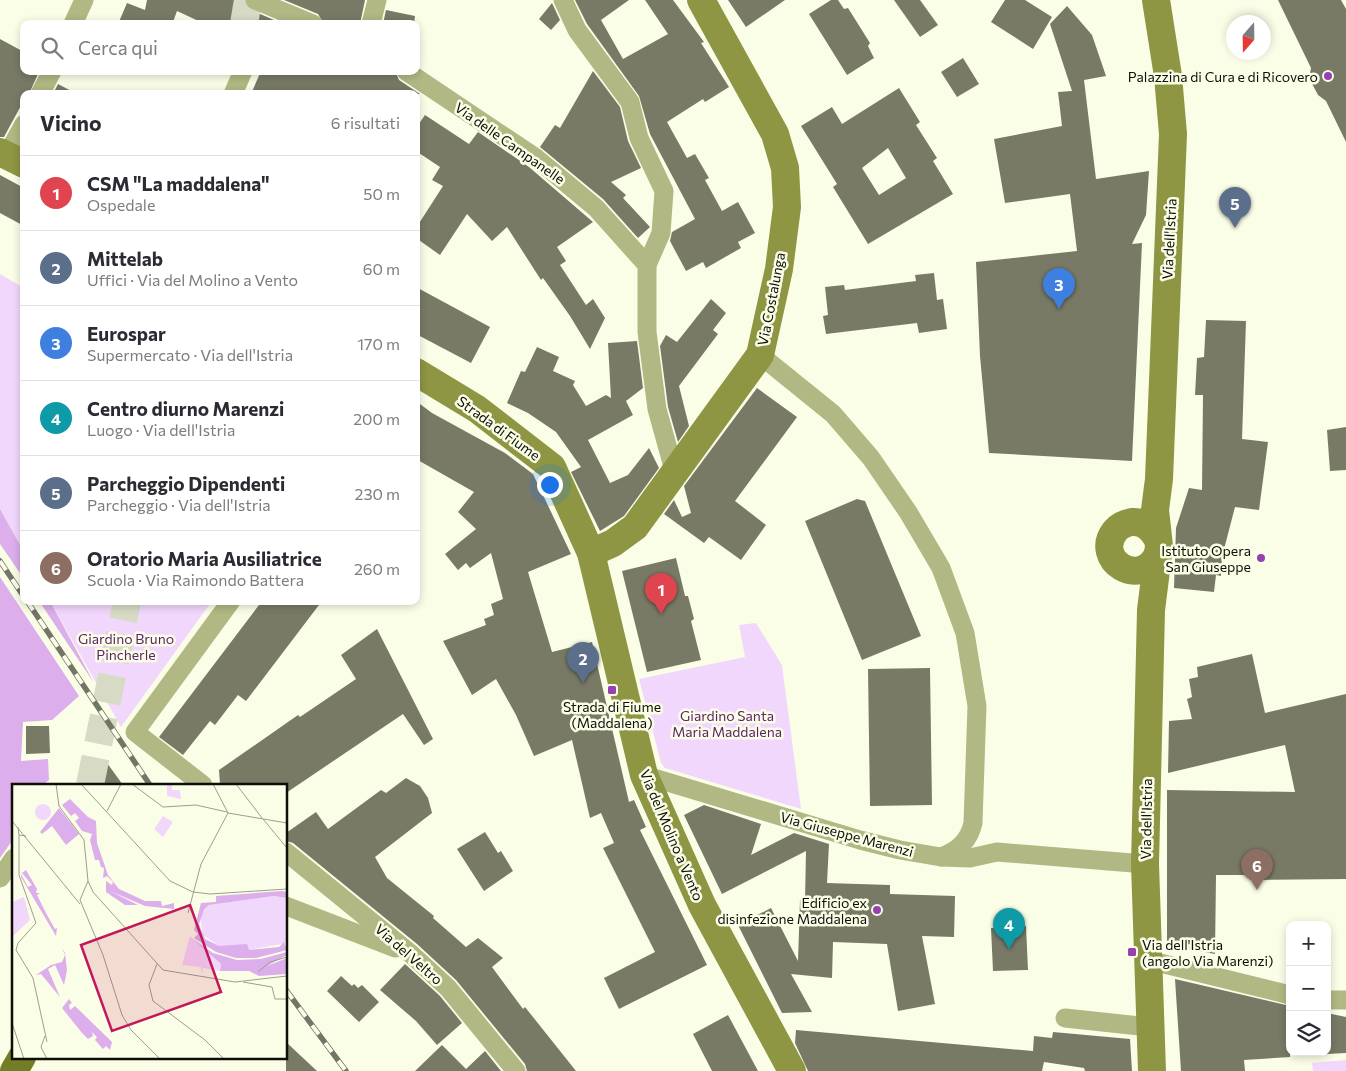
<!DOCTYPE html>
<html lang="it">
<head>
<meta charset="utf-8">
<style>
  :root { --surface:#fff; --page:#f7f7f7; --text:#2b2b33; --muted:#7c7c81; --line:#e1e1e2; --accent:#9641af }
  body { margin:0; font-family:Commissioner,sans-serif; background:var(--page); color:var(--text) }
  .controls { position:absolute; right:15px; bottom:15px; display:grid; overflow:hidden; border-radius:10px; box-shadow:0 2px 8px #0003 }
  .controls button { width:45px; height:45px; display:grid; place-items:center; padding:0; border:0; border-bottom:1px solid var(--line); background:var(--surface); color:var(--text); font:25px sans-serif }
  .compass { position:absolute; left:1226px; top:15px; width:45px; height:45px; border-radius:50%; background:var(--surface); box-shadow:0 2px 8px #0003; rotate:200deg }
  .you { position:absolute; left:549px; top:484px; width:18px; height:18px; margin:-12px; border:4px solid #fff; border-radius:50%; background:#1a73e8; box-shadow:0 0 0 8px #1a73e833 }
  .badge { display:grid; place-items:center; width:32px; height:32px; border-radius:50%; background:var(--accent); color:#fff; font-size:16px; font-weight:700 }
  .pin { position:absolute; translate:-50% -41px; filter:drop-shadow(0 1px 2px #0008) }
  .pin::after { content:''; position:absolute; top:26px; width:18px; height:15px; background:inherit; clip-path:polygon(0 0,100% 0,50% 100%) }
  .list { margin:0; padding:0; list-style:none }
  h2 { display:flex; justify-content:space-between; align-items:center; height:65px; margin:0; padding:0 20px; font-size:21px }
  h2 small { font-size:16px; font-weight:400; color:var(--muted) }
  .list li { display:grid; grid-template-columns:32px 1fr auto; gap:15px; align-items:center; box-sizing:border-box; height:75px; padding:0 20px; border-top:1px solid var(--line) }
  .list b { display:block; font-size:19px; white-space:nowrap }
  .list p { margin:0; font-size:16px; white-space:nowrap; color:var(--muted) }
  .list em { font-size:16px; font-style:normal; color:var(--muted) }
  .icon { flex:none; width:28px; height:28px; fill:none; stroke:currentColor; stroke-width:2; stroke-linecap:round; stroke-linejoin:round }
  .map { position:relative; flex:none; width:1346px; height:1071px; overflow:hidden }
  .search { position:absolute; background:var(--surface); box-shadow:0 2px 8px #0003; left:20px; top:20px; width:400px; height:55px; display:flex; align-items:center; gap:12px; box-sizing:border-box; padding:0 18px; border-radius:10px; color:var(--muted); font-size:19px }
  .panel { position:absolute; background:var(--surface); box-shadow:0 2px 8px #0003; left:20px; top:90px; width:400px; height:515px; border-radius:10px }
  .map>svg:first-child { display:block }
  .green { fill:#f2d7fc }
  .forest { fill:#dcaeeb }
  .building { fill:#787a66; fill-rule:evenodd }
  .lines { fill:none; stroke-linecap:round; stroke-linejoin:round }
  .primary-tunnel { stroke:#d7dac5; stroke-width:28; stroke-dasharray:28 14; stroke-linecap:butt }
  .street { stroke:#b1b883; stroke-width:19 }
  .secondary { stroke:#8e9543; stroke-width:28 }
  .primary { stroke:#757c26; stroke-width:28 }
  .rail-casing { stroke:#737567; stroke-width:5.5 }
  .rail { stroke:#fbfee7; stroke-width:4; stroke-dasharray:11; stroke-linecap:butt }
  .poi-dot { fill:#9641af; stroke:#fbfee7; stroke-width:2 }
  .labels { text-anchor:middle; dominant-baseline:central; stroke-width:5; stroke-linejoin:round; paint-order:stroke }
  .poi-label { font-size:14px; fill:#0d0e07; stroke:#fbfee7; text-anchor:end }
  .street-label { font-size:14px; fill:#0d0e07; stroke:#fbfee7 }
  .park-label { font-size:14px; fill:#5b246c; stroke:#fbfee7 }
  .inset-road { fill:none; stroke:#9c9e8d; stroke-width:1 }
  .view { fill:#c2185b; fill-opacity:0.15; stroke:#c2185b; stroke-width:2.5 }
  .inset-edge { fill:none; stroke:#0d0e07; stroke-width:2.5 }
</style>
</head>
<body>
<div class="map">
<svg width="1346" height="1071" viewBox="0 0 1346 1071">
  <rect width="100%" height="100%" fill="#fbfee7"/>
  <g class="green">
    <path d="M0 274 24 288V552L0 509Z"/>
    <path d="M50 601H212L121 727Z"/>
    <path d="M756 623 782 665 801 809 665 768 661 763 639 679 745 657 739 625Z"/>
    <path d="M1346 1060V1071H1313L1312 1063Z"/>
  </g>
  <g class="forest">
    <path d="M0 509 24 552V579L0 544Z"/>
    <path d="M0 577 79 696 52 720 23 722 21 761 48 759 49 780 43 785H14V838L0 858Z"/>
    <path d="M39 601H50L94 683Z"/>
  </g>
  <g class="building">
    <path d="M147 0H236L245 3 251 10 283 24H205L177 11 173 22 177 24H118L127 3 145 10Z"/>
    <path d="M284 0H365L360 24H324L318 14Z"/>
    <path d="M575 0H629L601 20 623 59 668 34 645 0H673L704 42 701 43 729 87 705 102 703 99 667 122 687 158 695 154 709 178 705 180 722 211 738 202 755 233 738 242 741 248 706 268 703 262 686 271 670 241 672 232 695 219 650 134 639 96 587 24Z"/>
    <path d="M728 0H785L746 27Z"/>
    <path d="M831 0H838L844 9 848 8 870 43 868 46 874 58 847 75 809 14Z"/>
    <path d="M894 0H920L938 25 920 37Z"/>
    <path d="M1005 0H1025L1052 17 1033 49 991 22Z"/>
    <path d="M1278 0H1341L1346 9V142L1326 101 1318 95 1309 78 1311 68Z"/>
    <path d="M552 3 560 20 551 30 539 19Z"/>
    <path d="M1067 6 1092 35 1106 76 1084 80 1096 179 1149 171 1146 215 1132 244 1142 243 1132 461 989 453 980 356 976 262 1077 251 1070 194 1005 203 994 139 1062 126 1058 92 1072 91 1050 24Z"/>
    <path d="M386 10 415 16 414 24H383Z"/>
    <path d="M0 39 24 52V71L38 74 29 94H24V100L4 137H0Z"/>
    <path d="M963 58 979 84 957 97 941 72Z"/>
    <path d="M261 71H395L399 80 420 94H251Z"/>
    <path d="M593 71 620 107 628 141 641 168 611 182 626 195 623 198 650 227 638 238 603 199 540 147 555 125 560 128Z"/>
    <path d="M58 84 77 94H53Z"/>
    <path d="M899 88 920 122 916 125 937 158 933 161 953 194 868 244 833 187 837 184 801 126 832 107 842 124ZM888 148 906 178 879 195 862 168Z"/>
    <path d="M425 115 469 144 478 132 529 167 593 222 557 247 566 261 560 265 586 305 593 299 605 318 590 349 570 316 543 278 541 280 507 227 492 241 467 214 440 255 416 238V228L443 186 432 180 440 167 416 151V128Z"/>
    <path d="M0 175 24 188V226L0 213Z"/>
    <path d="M934 273 937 300 943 299 947 329 919 333 917 323 826 334 823 316 828 315 825 287 844 285 845 290 916 281 915 275Z"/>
    <path d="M416 287 490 327 471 363 416 334Z"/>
    <path d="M711 299 726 313 713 330 718 334 679 386 689 426 678 442 668 407 660 346 666 335 677 342Z"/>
    <path d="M1206 320 1246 321 1242 439 1268 442 1259 510 1235 507 1222 557 1221 576 1216 575 1214 592 1174 588 1176 528 1189 488 1202 490 1203 395H1195L1197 358 1204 357Z"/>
    <path d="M637 341 643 388 626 401 633 415 588 440 610 483 628 475 649 448 659 468 624 516 600 531 571 472 581 467 556 432 528 413 507 403 521 371 525 372 537 347 559 357 553 371 575 381 573 385 586 406 606 395 611 398 608 343Z"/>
    <path d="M757 388 797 417 735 501 766 525 741 560 709 537 704 543 664 514 674 500 682 517 691 513 684 486Z"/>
    <path d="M416 401 432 413 505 453 533 474 571 554 528 572 552 652 592 642 629 802 634 800 646 827 640 830 707 965 619 1009 604 978 655 952 603 848 614 843 601 813 590 818 572 740 534 756 516 715 496 679 472 695 443 641 486 625 484 619 494 615 491 604 503 599 491 553 470 568 466 563 458 570 445 554 476 529 458 512 474 492 416 459Z"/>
    <path d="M1346 427V470L1330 471 1327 430Z"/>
    <path d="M857 499 865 501 921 636 862 660 805 521Z"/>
    <path d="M676 558 685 596H688L694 619 691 621 701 660 647 672 622 571Z"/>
    <path d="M262 601H322L246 701 238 695 215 725 210 721 183 755 159 737Z"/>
    <path d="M377 629 433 739 424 745 403 714 286 793V785H220L219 770 298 715 300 717 356 679 341 655Z"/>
    <path d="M1252 654 1265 713 1346 694V879L1250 880 1249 875H1216L1215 954 1167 945V790L1295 792 1285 745 1168 773 1169 721 1192 719 1187 699 1192 697 1189 679 1198 677 1197 667Z"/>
    <path d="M930 668 932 805 870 806 868 669Z"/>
    <path d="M26 726H49L50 753 26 754Z"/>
    <path d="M107 763 123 785H85Z"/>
    <path d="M406 778 420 786 428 798 432 813 375 857 387 878 434 916 433 918 466 947 478 938 503 958 492 967 523 1009 525 1007 576 1071H527L525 1064 456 980 417 944 293 843 286 841V833L316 812 328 829 381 790 386 793Z"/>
    <path d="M704 805 761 824 751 855 794 833 829 844 827 883 890 885V894L955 896 954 937 922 936 935 1004 898 1011 887 944 833 942 832 978 791 974 812 1012 782 1013 738 925 771 908 798 961 800 900H805L806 851 722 894 684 815Z"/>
    <path d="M485 832 498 853 501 851 513 871 484 891 457 849Z"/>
    <path d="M1026 926 1028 970 993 971 991 928Z"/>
    <path d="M405 964 440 996 462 1023 437 1045 416 1021 380 990Z"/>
    <path d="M341 976 352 986 354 984 358 988 362 985 379 1002 359 1022 327 991Z"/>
    <path d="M1175 979 1290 1006V1057L1244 1060 1245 1071H1181Z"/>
    <path d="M1327 1013 1346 1017V1053L1327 1054Z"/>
    <path d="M728 1015 758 1071H712L693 1034Z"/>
    <path d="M796 1030 1033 1051 1034 1036 1052 1038 1053 1032 1130 1039 1132 1071H1085L1084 1068 1044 1062 1042 1071H808L795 1043Z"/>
    <path d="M286 1042 317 1071H286Z"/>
    <path d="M442 1045 466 1069 485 1051 501 1071H415Z"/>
  </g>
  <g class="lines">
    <g class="primary-tunnel">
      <path d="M244 24 248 0"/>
      <path d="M90 785 127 601"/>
    </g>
    <g class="street">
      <path d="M255 0 313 24"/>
      <path d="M563 0 577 30 630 102 639 138 664 191 661 233 647 265"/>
      <path d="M73 24 84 0"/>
      <path d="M371 24 377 0"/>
      <path d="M406 71 536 158 596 208 647 265V332L657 409 675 474"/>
      <path d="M40 94 52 71"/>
      <path d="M233 94 243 71"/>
      <path d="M7 155 24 124"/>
      <path d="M760 355 833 414 871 458 908 512 941 568 965 633 977 706 973 823C969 841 958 851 941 857"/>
      <path d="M644 775 860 840 900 850 941 857 970 858 997 852 1145 864"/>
      <path d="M203 785 135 732 231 601"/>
      <path d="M286 852 410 953 448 988 516 1071"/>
      <path d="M0 878 14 858"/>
      <path d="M286 906 395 948"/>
      <path d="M1148 960 1290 995"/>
      <path d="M1327 1000H1346"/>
      <path d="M1065 1018 1149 1027"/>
    </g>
    <g class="secondary">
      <path d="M0 152 24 164"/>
      <path d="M416 372 477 409 552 467 591 553 644 775 702 905 792 1071"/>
      <path d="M1157 538C1152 529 1144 521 1132 522 1126 523 1119 526 1115 531 1093 559 1140 591 1158 554"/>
      <path d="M591 553 613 543 635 527 760 355 779 269 787 207 785 168 775 134 701 0"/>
      <path d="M1152 1071 1145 864 1151 610 1159 546 1155 510 1159 479 1173 134 1168 76 1156 0"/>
    </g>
    <path class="primary" d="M14 1071 22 1057"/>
    <g class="rail-casing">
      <g id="rail">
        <path d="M0 561 24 597"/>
        <path d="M27 601 150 785"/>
        <path d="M286 990 346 1071"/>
      </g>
    </g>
    <use href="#rail" class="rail"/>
  </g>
  <g class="poi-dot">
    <circle cx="1328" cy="76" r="5"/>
    <circle cx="1261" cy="558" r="5"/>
    <rect x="607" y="685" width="10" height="10" rx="2.5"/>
    <circle cx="877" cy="910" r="5"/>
    <rect x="1127" y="947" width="10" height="10" rx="2.5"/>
  </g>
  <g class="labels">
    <g class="poi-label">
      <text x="1318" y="76">Palazzina di Cura e di Ricovero</text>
      <text x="1251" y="550">Istituto Opera<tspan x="1251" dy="16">San Giuseppe</tspan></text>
      <text x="612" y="706" text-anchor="middle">Strada di Fiume<tspan x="612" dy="16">(Maddalena)</tspan></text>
      <text x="867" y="902">Edificio ex<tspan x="867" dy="16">disinfezione Maddalena</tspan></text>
      <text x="1142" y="944" text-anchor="start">Via dell'Istria<tspan x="1142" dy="16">(angolo Via Marenzi)</tspan></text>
    </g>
    <g class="street-label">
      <text transform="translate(510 143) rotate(35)">Via delle Campanelle</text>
      <text transform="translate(1169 239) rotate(-87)">Via dell'Istria</text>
      <text transform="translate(771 299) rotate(-79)">Via Costalunga</text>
      <text transform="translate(499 428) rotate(36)">Strada di Fiume</text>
      <text transform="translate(1146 819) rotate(-89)">Via dell'Istria</text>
      <text transform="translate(847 834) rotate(15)">Via Giuseppe Marenzi</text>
      <text transform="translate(672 835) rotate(67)">Via del Molino a Vento</text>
      <text transform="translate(409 954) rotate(41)">Via del Veltro</text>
    </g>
    <g class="park-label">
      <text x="126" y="638">Giardino Bruno<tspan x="126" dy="16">Pincherle</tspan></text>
      <text x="727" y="715">Giardino Santa<tspan x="727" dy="16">Maria Maddalena</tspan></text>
    </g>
  </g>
  <g transform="translate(12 784)">
    <rect width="275" height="275" fill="#fbfee7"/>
    <path d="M155 0 160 1V6H168L169 15 155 12ZM23 28a8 8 0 1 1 16 0a8 8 0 1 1-16 0ZM151 32 161 38 151 53 142 45ZM262 112 275 114V159L237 166 207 162 191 151 188 132 197 121ZM12 113 18 136 0 153V118ZM178 152 209 180 208 187 191 184 190 192 189 183 170 181Z" fill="#f2d7fc"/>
    <path d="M58 15 76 33 84 37 85 59 96 91 107 105 133 117H149L150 122 162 119V125L133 122 98 107 126 121H113L94 108V97L100 101 101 98 95 92 91 94 92 84 89 83 87 76H83L78 56 80 50 70 47 63 37 67 34 63 29 59 32 50 21ZM47 24 67 50 54 61 40 42 30 50 28 48ZM14 86 25 105 24 109H28L25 111 35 131 43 145 45 144 44 152 9 93V90L16 103 20 101 10 89ZM270 107 275 108V114L262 112 197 121 192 126 187 140 193 155 207 162 235 160 237 166 267 163 272 158 275 166 244 174H224L204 168 182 154 186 150 182 146 189 119 204 118V112ZM181 155 201 169 225 176 249 175 275 168V171L255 182 275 174V190L247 192 237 187H208L209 180ZM50 164 53 169 55 186 52 201 43 181 36 185 48 213 29 190 24 191 39 181 50 178 53 171ZM57 215 60 219 57 221 58 226 63 222 100 258 98 266 94 262 91 265 83 256 85 253 80 248 81 252 76 255 70 249 50 224Z" fill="#dcaeeb"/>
    <path class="inset-road" d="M44 0 47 22 72 56 76 97 81 108 151 186 223 198 275 192M69 0 158 97 181 108M120 0 151 23 184 21 215 28M201 0 216 29M224 0 250 34M95 27 109 0M216 29 275 39M251 35 275 64M0 37 68 120M6 43 7 51 14 52M7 51V91L24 139 6 159 4 166 21 194 35 258M76 97 68 116 91 171 110 231 119 246 148 275M181 108 198 110 275 105M176 129 189 80 216 29M145 180 137 201 141 217 193 256 212 275M246 188 258 178 275 173M231 198 260 203 263 215H275M0 239 12 275M33 252 29 263 35 275"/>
    <path class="view" d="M178 121 209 208 100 247 69 161Z"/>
    <rect width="275" height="275" class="inset-edge"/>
  </g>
</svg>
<div class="controls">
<button>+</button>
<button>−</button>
<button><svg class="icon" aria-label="layers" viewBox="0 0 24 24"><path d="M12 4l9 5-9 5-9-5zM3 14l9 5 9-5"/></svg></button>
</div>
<svg class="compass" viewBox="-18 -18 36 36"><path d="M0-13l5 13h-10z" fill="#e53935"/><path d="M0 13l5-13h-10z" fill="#7c7c81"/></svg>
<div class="you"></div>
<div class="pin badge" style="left:661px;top:614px;background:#e0444e">1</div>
<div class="pin badge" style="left:583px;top:683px;background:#5c6f8a">2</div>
<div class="pin badge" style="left:1059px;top:309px;background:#3f7fe0">3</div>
<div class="pin badge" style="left:1009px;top:949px;background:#0f9aa8">4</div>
<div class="pin badge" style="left:1235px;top:228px;background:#5c6f8a">5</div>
<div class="pin badge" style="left:1257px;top:890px;background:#8d6e63">6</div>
<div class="search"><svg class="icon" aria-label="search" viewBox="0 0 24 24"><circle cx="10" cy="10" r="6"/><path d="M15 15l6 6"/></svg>Cerca qui</div>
<section class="panel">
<h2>Vicino<small>6 risultati</small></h2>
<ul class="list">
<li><span class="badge" style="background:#e0444e">1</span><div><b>CSM &quot;La maddalena&quot;</b><p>Ospedale</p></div><em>50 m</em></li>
<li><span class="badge" style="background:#5c6f8a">2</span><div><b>Mittelab</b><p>Uffici · Via del Molino a Vento</p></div><em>60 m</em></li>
<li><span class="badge" style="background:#3f7fe0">3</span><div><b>Eurospar</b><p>Supermercato · Via dell'Istria</p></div><em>170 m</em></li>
<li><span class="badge" style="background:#0f9aa8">4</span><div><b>Centro diurno Marenzi</b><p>Luogo · Via dell'Istria</p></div><em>200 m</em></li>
<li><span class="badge" style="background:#5c6f8a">5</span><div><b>Parcheggio Dipendenti</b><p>Parcheggio · Via dell'Istria</p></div><em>230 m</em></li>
<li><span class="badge" style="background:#8d6e63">6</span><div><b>Oratorio Maria Ausiliatrice</b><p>Scuola · Via Raimondo Battera</p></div><em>260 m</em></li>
</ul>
</section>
</div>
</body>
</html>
